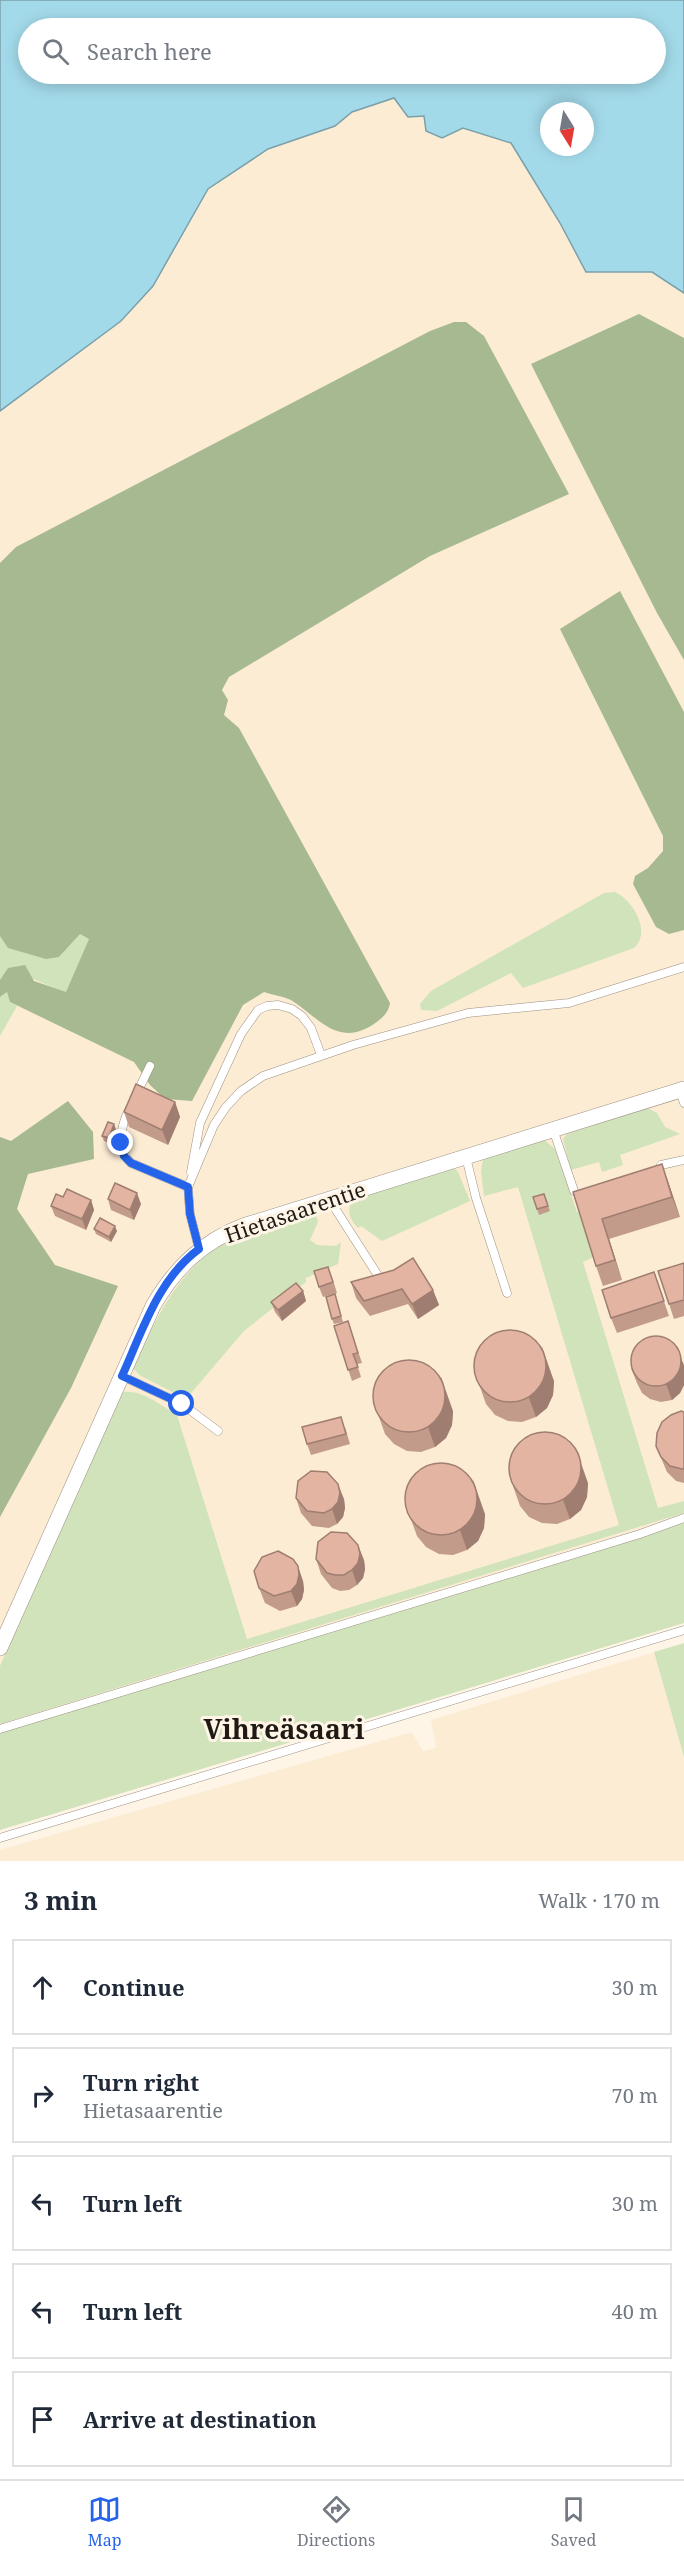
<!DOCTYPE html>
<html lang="en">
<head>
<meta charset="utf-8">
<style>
  :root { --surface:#fff; --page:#f2f2f3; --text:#1f2937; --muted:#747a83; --line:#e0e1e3; --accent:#2563eb }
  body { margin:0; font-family:"Noto Serif",serif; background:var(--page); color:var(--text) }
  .compass { position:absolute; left:540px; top:102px; width:54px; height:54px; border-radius:50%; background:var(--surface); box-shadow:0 3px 15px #0003; rotate:169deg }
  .stop { position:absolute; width:18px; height:18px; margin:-14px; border:4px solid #2563eb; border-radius:50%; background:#fff }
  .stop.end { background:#2563eb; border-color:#fff; box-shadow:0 2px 6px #0008 }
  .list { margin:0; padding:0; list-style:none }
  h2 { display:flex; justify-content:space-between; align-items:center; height:78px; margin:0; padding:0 24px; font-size:26px }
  h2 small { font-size:20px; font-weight:400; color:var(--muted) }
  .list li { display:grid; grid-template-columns:39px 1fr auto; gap:18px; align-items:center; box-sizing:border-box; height:96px; margin:0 12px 12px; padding:0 12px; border:2px solid var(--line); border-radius:0px }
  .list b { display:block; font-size:22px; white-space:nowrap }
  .list p { margin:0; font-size:20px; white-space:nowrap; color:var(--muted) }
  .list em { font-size:20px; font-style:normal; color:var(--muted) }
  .icon { flex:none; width:33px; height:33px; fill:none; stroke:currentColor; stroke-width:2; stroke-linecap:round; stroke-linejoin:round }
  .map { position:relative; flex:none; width:684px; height:1861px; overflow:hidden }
  .search { position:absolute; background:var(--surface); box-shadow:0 3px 15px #0003; left:18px; right:18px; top:18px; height:66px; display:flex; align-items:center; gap:15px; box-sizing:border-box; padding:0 21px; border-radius:33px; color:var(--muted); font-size:22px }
  .sheet { height:618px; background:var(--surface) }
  nav { display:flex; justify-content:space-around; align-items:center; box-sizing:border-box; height:84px; border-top:2px solid var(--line); background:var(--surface); font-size:16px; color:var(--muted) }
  nav a { display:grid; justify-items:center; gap:3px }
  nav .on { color:var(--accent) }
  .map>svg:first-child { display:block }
  .built { fill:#fcecd4 }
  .green { fill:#d0e3bb }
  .forest { fill:#a6b990 }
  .water { fill:#a3daea; stroke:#7ba0aa; stroke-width:1.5; fill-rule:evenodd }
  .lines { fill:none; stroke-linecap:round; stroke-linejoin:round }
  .service-casing { stroke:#9c9182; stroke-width:9 }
  .minor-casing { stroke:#9c9182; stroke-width:16 }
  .service { stroke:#fff; stroke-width:8 }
  .minor { stroke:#fff; stroke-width:15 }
  .wall { fill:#c39b8b }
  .shaded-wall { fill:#9f7e71 }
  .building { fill:#e3b4a2; stroke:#9f7e71; stroke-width:1.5 }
  .route { stroke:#2563eb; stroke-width:8 }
  .labels { text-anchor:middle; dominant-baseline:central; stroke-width:6; stroke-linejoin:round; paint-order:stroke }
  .street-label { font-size:21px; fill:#1f1a14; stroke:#fef5e7 }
  .district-label { font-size:27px; font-weight:bold; fill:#1f1a14; stroke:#fef5e7 }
</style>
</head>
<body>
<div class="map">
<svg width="684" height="1861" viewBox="0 0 684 1861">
  <rect width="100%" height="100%" fill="#fef5e7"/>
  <g class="built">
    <path d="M394 98 408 117 424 116 511 143 560 223 586 272H652L684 293V1549L0 1766V411L122 321 153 286 207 189 268 149 335 126 352 112Z"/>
    <path d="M654 1652 684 1757V1861H0V1850L412 1732 423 1751 436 1748 431 1720Z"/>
  </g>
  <g class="green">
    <path d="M615 892C633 900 652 932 634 948L523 988 511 973 437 1011 421 1010 420 1004 431 991 604 893Z"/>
    <path d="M80 934 89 939 66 993 8 968 0 980V936L9 948 59 957Z"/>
    <path d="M7 992 10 1002 17 1006 0 1036V997Z"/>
    <path d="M648 1108 657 1113 665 1127 680 1134 620 1155 623 1165 602 1172 599 1162 571 1170 563 1139 567 1134Z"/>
    <path d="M544 1140 555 1149 577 1212H580L594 1257 583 1262 658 1508 684 1501V1513L0 1724V1666L118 1398 123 1392C143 1390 160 1405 177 1415L247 1639 619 1525 518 1187 484 1196 481 1172 483 1159Z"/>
    <path d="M451 1169H455L458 1172 470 1201 382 1241 361 1226 358 1228C349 1219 346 1209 354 1198Z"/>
    <path d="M315 1212 318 1222 310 1240 317 1245 336 1246 341 1242 338 1264 306 1278V1282L244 1331 186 1399 141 1376 132 1368C159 1314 181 1261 240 1235 263 1225 290 1220 315 1212Z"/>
    <path d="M684 1521V1623L0 1830V1733Z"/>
    <path d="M684 1643V1757L654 1652Z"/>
  </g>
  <g class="forest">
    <path d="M639 314 684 338V660L657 613 531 364Z"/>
    <path d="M454 322H466L484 336 569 494 430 556 229 677 222 690 228 700 224 715 239 728 390 1003C388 1014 382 1018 374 1024 338 1048 319 1018 291 1000 283 996 272 995 264 992L243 1005 192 1101 165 1099 150 1085 134 1062 10 1002 7 992 0 997V980L8 968 25 965 34 981 66 992 89 939 80 934 59 957 46 959 8 948 0 936V563L16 547 430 331Z"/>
    <path d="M620 591 684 712V930L669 934 656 927 633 884 635 876 648 868 663 851V836L560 629Z"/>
    <path d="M68 1101 93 1132 94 1159 28 1174 17 1209 55 1265 118 1286 71 1388 0 1517V1137L11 1141Z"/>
  </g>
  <path class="water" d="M0 0H684V293L652 272H586L560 223 511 143 463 128 442 138 426 131 424 116 408 117 394 98 352 112 335 126 268 149 208 189 153 286 121 321 0 411ZM28 28H656V74H28ZM549 111H585V147H549Z"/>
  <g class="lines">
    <g class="service-casing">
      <g id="service">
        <path d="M680 1090 684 1103"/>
        <path d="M136 1095 150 1066"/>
        <path d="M130 1108C121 1125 115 1149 131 1163L188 1187 189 1184"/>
        <path d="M553 1129 574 1191"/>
        <path d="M466 1157 476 1198 507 1293"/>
        <path d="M661 1165 684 1160"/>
        <path d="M191 1172 200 1123 241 1034 258 1010 267 1006 278 1005 292 1009 302 1016 311 1028 321 1055"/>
        <path d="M329 1199 377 1274"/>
        <path d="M199 1249 190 1214 188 1187 214 1125 226 1107 241 1091 263 1076 353 1045 468 1013 569 1003 684 967"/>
        <path d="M122 1376 182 1404 218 1431"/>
        <path d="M0 1729 640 1534 684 1518"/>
        <path d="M0 1838 684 1630"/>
      </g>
    </g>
    <g class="minor-casing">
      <path id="minor" d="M0 1648 153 1306C175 1268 202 1242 243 1226L684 1089"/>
    </g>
    <use href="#service" class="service"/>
    <use href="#minor" class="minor"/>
  </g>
  <g class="wall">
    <path d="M175 1102 180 1117 168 1145 129 1127 124 1112Z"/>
    <path d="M114 1124 116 1130 111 1144 104 1141 102 1136Z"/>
    <path d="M662 1164 680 1217 609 1239 622 1280 603 1286 596 1266 573 1192Z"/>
    <path d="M544 1194 550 1211 539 1215 533 1197Z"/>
    <path d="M63 1197 91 1200 94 1210 86 1230 55 1216 51 1206Z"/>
    <path d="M108 1199 141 1204 134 1220 111 1210Z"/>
    <path d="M94 1229 117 1231 111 1242 96 1234Z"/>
    <path d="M684 1263V1316L674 1319 669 1304Z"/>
    <path d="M654 1272 669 1316 617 1333 611 1318Z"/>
    <path d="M332 1277 337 1293 323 1297 319 1287Z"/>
    <path d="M351 1282 433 1290 439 1305 418 1319 408 1304 370 1316 356 1298Z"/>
    <path d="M303 1291 306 1301 282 1321 275 1312 271 1302Z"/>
    <path d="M335 1294 343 1322 334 1324 332 1319Z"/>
    <path d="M348 1321 362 1363 357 1364 361 1377 352 1381 334 1326Z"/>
    <path d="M683 1362 684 1366V1385L680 1393 672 1400 661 1402 650 1399 642 1393 637 1383 631 1368Z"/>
    <path d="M554 1381 553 1395 547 1408 536 1417 522 1422 508 1421 495 1415 486 1404 479 1384Z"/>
    <path d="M373 1400 453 1411 452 1425 446 1438 435 1447 421 1452 407 1451 394 1444 385 1434Z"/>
    <path d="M684 1412V1483L676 1481 667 1472 656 1446Z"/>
    <path d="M345 1427 350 1444 311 1455 307 1444Z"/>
    <path d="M588 1483 587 1497 581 1510 570 1519 557 1524 542 1523 529 1517 520 1506 513 1486Z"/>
    <path d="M296 1498 344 1499 345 1508 343 1517 337 1524 329 1528 312 1526 301 1513Z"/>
    <path d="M405 1503 485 1514 484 1528 478 1541 467 1550 453 1555 439 1554 426 1547 417 1536Z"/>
    <path d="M316 1559 364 1560 365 1569 363 1578 357 1585 349 1590 340 1591 332 1588 321 1574Z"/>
    <path d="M303 1581 304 1590 302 1599 297 1606 280 1611 265 1603 259 1588Z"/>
  </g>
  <g class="shaded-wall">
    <path d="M175 1102 180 1117 168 1145 162 1130Z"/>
    <path d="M114 1124 116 1130 111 1144 109 1138Z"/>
    <path d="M662 1164 669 1184 680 1217 672 1197Z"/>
    <path d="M137 1193 141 1204 134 1220 130 1210Z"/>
    <path d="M91 1200 94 1210 86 1230 82 1219Z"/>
    <path d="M602 1219 609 1239 622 1280 615 1260Z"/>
    <path d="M115 1226 117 1231 111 1242 109 1237Z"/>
    <path d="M433 1290 439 1305 418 1319 412 1304Z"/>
    <path d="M303 1291 306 1301 282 1321 278 1310Z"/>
    <path d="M542 1347 554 1381 553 1395 547 1408 536 1417 529 1398Z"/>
    <path d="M677 1347 684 1366V1385L680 1393 672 1400 666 1384Z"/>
    <path d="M441 1377 453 1411 452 1425 446 1438 435 1447 428 1427Z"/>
    <path d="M576 1449 588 1483 587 1497 581 1510 570 1519 563 1500Z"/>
    <path d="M473 1480 485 1514 484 1528 478 1541 467 1550 460 1530Z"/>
    <path d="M338 1484 344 1499 345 1508 343 1517 337 1524 332 1509Z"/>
    <path d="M358 1545 364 1560 365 1569 363 1578 357 1585 352 1570Z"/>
    <path d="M298 1566 303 1581 304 1590 302 1599 297 1606 291 1591Z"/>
  </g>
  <g class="building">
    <path d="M136 1084 175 1102 162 1130 124 1112Z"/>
    <path d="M108 1122 114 1124 109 1138 102 1136Z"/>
    <path d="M662 1164 672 1197 602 1219 615 1260 596 1266 573 1192Z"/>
    <path d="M115 1183 137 1193 130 1210 108 1199Z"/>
    <path d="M67 1189 91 1200 82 1219 51 1206 56 1194 63 1197Z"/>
    <path d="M544 1194 548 1206 537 1209 533 1197Z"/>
    <path d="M100 1218 115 1226 109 1237 94 1229Z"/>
    <path d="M413 1258 433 1290 412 1304 402 1289 364 1301 351 1282 394 1270Z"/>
    <path d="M684 1263V1300L669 1304 658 1271Z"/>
    <path d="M328 1267 333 1282 319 1287 314 1271Z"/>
    <path d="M654 1272 664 1301 611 1318 602 1290Z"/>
    <path d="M296 1283 303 1291 278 1310 271 1302Z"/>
    <path d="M335 1294 341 1316 332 1319 326 1297Z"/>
    <path d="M348 1321 358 1353 353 1354 358 1367 348 1370 334 1326Z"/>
    <circle cx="510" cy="1366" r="36"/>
    <circle cx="656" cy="1361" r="25"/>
    <circle cx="409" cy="1396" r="36"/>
    <path d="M681 1411 684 1412V1469H682L670 1466 661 1457 656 1446 657 1433 662 1422 671 1415Z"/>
    <path d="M341 1417 346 1434 307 1444 302 1427Z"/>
    <circle cx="545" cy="1468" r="36"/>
    <circle cx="441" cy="1499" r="36"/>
    <path d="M311 1471 327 1472 338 1484 340 1493 338 1502 332 1509 324 1513 307 1511 296 1498 298 1481Z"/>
    <path d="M331 1532 347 1533 358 1545 360 1554 358 1563 352 1570 344 1575H335L327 1573 316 1559 318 1542Z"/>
    <path d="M278 1551 293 1559 298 1566 299 1575 297 1584 291 1591 274 1596 259 1588 254 1571 262 1557Z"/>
  </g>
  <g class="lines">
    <path class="route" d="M121 1143 124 1156 131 1163 188 1187 190 1214 199 1249C158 1279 142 1332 122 1376L182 1404"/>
  </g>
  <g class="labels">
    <g class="street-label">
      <text transform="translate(295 1212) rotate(-19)">Hietasaarentie</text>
    </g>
    <g class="district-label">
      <text x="284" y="1728">Vihreäsaari</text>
    </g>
  </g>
</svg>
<svg class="compass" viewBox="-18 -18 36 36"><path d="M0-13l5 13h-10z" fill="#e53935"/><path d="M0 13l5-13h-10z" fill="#747a83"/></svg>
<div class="stop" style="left:182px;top:1404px"></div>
<div class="stop end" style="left:121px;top:1143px"></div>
<div class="search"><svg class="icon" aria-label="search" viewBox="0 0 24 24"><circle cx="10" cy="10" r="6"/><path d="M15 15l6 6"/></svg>Search here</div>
</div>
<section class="sheet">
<h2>3 min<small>Walk · 170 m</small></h2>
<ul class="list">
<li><svg class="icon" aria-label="ahead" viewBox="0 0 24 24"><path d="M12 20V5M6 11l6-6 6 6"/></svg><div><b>Continue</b></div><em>30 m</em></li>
<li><svg class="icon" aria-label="right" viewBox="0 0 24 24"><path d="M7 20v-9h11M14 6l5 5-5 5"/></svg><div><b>Turn right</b><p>Hietasaarentie</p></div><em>70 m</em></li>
<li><svg class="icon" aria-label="left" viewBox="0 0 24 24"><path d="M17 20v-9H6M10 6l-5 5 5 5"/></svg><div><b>Turn left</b></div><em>30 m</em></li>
<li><svg class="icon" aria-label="left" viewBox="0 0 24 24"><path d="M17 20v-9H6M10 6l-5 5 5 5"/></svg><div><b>Turn left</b></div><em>40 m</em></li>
<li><svg class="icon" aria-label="arrive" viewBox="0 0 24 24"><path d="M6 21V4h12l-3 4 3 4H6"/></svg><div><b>Arrive at destination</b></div></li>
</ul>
</section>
<nav>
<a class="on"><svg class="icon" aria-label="map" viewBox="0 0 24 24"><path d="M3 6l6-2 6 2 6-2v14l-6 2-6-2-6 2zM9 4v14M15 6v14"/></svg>Map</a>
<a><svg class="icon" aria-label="directions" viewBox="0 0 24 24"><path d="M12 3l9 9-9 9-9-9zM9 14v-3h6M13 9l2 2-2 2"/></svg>Directions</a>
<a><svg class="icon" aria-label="saved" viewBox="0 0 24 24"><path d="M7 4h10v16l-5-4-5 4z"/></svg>Saved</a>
</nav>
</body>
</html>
